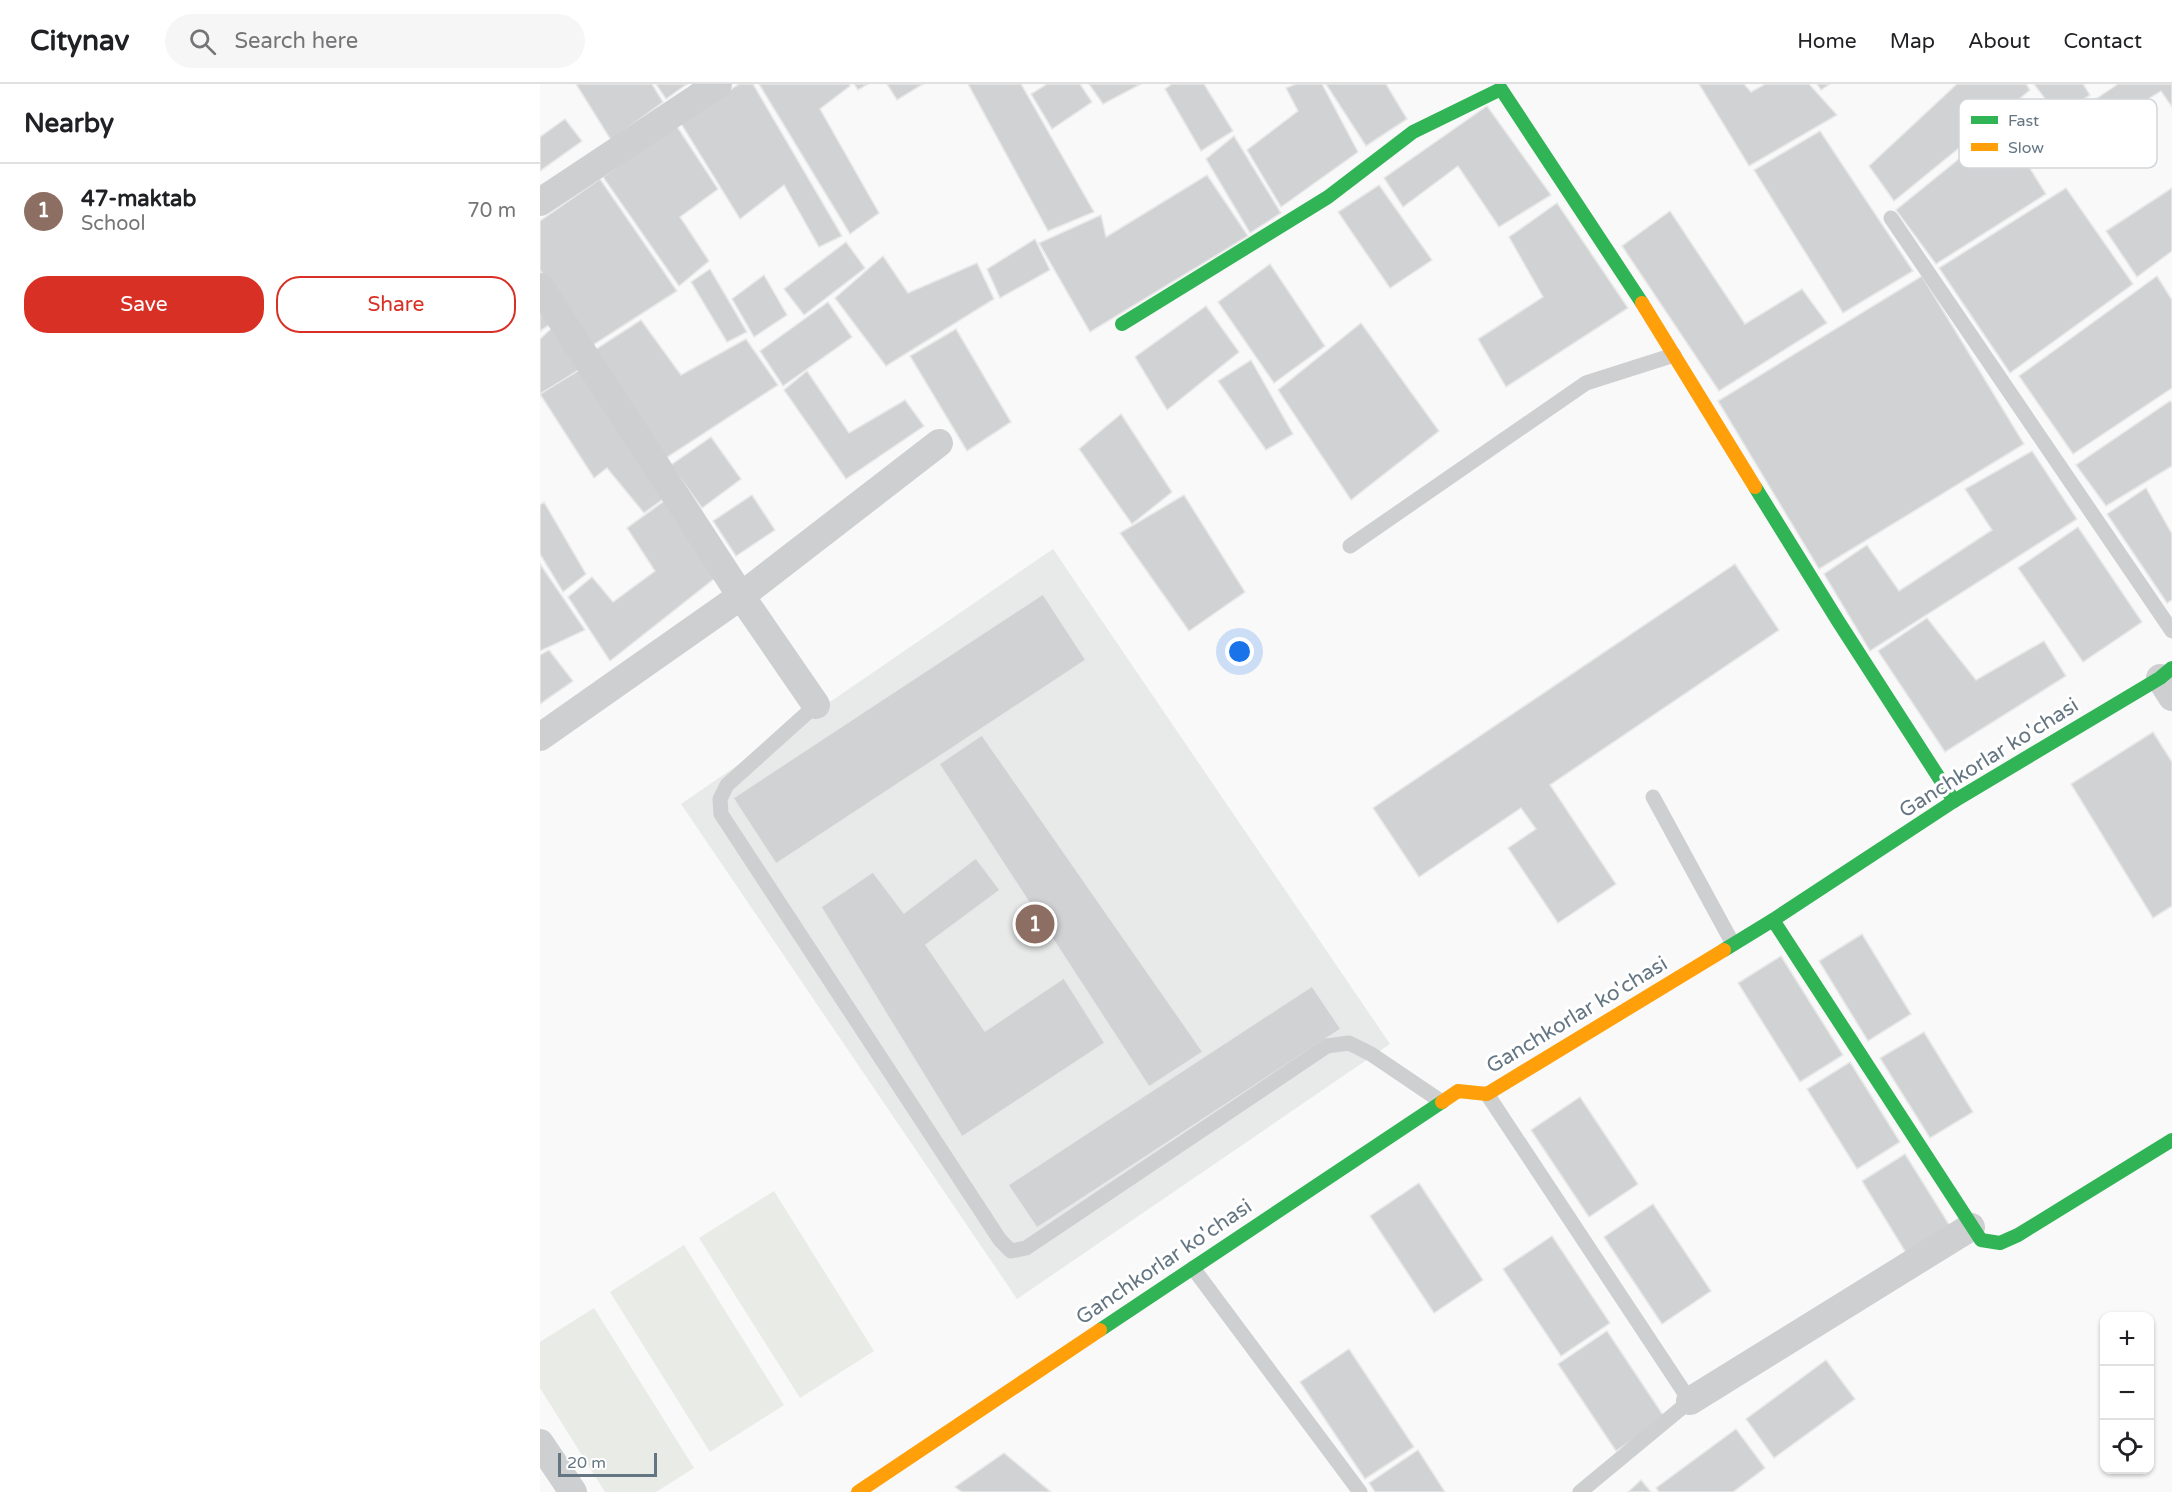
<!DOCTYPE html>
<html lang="en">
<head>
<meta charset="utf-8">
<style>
  :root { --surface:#fff; --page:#f6f6f6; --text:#202124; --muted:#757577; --line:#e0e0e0; --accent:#d93025 }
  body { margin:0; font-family:"Varela Round",sans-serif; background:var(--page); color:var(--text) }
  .controls { position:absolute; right:18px; bottom:18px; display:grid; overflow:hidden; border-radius:12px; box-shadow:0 2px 4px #0004 }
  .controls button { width:54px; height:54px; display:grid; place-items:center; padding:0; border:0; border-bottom:2px solid var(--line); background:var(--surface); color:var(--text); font:30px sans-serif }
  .scale { position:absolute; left:18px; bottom:15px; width:99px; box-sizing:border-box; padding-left:6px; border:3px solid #657683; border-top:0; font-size:16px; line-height:21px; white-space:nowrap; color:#657683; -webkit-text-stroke:4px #fff; paint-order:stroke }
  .you { position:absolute; left:700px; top:568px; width:21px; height:21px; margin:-15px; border:4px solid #fff; border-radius:50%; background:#1a73e8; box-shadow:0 0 0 9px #1a73e833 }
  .badge { display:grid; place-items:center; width:39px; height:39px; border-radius:50%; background:var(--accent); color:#fff; font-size:20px; font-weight:700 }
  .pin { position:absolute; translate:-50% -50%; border:3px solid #fff; box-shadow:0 2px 6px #0006 }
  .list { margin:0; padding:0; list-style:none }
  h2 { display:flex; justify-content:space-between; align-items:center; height:78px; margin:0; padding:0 24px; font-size:26px }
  h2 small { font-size:20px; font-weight:400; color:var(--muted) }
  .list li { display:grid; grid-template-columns:39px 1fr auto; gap:18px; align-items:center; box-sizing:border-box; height:96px; padding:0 24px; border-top:2px solid var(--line) }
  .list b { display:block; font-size:22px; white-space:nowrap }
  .list p { margin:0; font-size:20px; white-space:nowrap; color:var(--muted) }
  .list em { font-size:20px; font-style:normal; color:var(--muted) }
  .actions { display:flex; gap:12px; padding:18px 24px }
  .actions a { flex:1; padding:14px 0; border:2px solid var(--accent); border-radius:24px; text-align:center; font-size:21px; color:var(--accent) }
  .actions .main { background:var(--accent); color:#fff }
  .icon { flex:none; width:33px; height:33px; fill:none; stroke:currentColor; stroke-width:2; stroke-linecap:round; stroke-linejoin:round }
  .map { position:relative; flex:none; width:1632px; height:1408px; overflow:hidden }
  header { display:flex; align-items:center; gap:36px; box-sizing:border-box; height:84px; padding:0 30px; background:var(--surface); border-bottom:2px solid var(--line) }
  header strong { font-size:28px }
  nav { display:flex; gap:33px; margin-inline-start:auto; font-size:21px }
  .search { width:420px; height:54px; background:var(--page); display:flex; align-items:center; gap:15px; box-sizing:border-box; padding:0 21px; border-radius:33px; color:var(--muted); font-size:22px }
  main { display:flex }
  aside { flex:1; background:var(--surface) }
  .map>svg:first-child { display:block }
  .built { fill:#e8e9e9 }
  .green { fill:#e8ebe6 }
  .building { fill:#d0d2d3; stroke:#e8e8e8; stroke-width:1.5 }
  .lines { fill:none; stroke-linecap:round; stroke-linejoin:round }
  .lane { stroke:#cecfd0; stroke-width:15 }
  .street { stroke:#cecfd0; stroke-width:28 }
  .fast { stroke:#30b455; stroke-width:14 }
  .slow { stroke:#ff9f0a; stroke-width:14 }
  .labels { text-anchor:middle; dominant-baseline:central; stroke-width:6; stroke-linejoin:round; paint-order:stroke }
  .street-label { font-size:21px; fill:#657683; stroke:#fff }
  .key { fill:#fff; stroke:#d1d6da; stroke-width:1.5 }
  .key-label { font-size:16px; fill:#657683 }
</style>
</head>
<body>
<header>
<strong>Citynav</strong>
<div class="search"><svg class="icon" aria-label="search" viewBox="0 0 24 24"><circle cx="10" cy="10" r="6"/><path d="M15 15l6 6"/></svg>Search here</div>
<nav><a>Home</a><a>Map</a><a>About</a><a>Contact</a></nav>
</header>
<main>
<aside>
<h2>Nearby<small></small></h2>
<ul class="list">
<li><span class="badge" style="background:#8d6e63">1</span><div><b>47-maktab</b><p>School</p></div><em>70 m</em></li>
</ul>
<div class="actions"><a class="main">Save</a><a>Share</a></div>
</aside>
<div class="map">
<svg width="1632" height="1408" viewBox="0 0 1632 1408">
  <rect width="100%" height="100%" fill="#f9f9f9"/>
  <path class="built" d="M513 465 850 960 477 1215 141 720Z"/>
  <g class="green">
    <path d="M234 1107 334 1267 260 1314 159 1154Z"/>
    <path d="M144 1161 244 1321 170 1368 70 1208Z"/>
    <path d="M54 1224 154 1384 116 1408H65L0 1304V1258Z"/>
  </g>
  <g class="building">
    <path d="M36 0H112L123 18 71 56Z"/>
    <path d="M116 0H147L126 15Z"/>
    <path d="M199 0H213L302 152 279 163 244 101 200 135 140 38Z"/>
    <path d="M219 0H309L310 2 280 25 339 129 310 150Z"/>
    <path d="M314 0H328L318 6Z"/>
    <path d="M347 0H383L357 16Z"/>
    <path d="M428 0H481L554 128 508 147Z"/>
    <path d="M507 0H540L552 18 512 45 491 10Z"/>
    <path d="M549 0H601L563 20Z"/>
    <path d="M632 0H664L693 47 661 67 625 5Z"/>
    <path d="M756 0H782L818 68 741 123 707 66 758 27 746 4Z"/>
    <path d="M786 0H846L867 35 826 62Z"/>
    <path d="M1159 0H1204L1211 8 1225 0H1269L1297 31 1209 82Z"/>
    <path d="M1277 0H1290L1281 6Z"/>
    <path d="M1417 0H1486L1490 6 1354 117 1329 82Z"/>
    <path d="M1494 0H1543L1550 11 1518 32Z"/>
    <path d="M1578 0H1632V23L1621 7 1545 54 1525 36Z"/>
    <path d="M947 22 1011 111 959 143 918 82 863 123 844 94Z"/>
    <path d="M25 35 42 57 0 87V53Z"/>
    <path d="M1462 40 1506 110 1396 180 1356 126Z"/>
    <path d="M136 41 178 105 140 133 169 177 139 202 63 93Z"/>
    <path d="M1280 47 1373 187 1303 229 1214 86Z"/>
    <path d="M694 52 741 129 710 149 666 75Z"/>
    <path d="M667 91 708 152 550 248 499 159 561 131 566 153Z"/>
    <path d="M60 95 137 207 50 263 0 186V137Z"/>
    <path d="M839 101 892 176 850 204 798 128Z"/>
    <path d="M1526 104 1593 200 1470 289 1399 184Z"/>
    <path d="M1632 104V167L1597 193 1566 147Z"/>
    <path d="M1017 119 1088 224 966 303 938 255 1003 213 969 153Z"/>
    <path d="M1130 127 1205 240 1262 205 1287 239 1179 307 1082 162Z"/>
    <path d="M495 155 510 186 460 214 447 185Z"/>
    <path d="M306 158 325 184 264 231 244 205Z"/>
    <path d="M343 172 368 209 437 179 454 215 346 282 295 214Z"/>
    <path d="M730 180 785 262 734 299 678 218Z"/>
    <path d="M170 185 207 248 187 258 151 198Z"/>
    <path d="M224 191 247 231 214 253 192 215Z"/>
    <path d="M1382 192 1484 360 1279 485 1178 317Z"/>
    <path d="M1617 192 1632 216V304L1533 370 1479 292Z"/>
    <path d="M0 211 17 236 0 247Z"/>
    <path d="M288 218 312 253 243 302 220 267Z"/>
    <path d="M666 222 699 268 627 326 595 273Z"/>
    <path d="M101 236 141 291 206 255 238 301 126 374 53 267Z"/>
    <path d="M821 239 899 347 811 416 738 306Z"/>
    <path d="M13 243 43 283 0 312V255Z"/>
    <path d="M416 245 471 338 427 367 370 272Z"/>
    <path d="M711 276 753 350 726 366 678 297Z"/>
    <path d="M44 283 130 410 104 429 67 384 54 394 0 310Z"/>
    <path d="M267 287 309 349 365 316 384 342 306 395 244 306Z"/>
    <path d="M1630 317 1632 319V382L1566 422 1536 381Z"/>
    <path d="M581 330 632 408 592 440 539 365Z"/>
    <path d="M171 353 201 395 162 424 131 381Z"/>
    <path d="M1492 367 1537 435 1330 567 1284 490 1327 461 1359 507 1452 446 1425 405Z"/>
    <path d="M1606 404 1632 450V516L1627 519 1567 430Z"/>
    <path d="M212 411 235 446 196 472 173 437Z"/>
    <path d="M644 411 705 508 649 547 580 449Z"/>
    <path d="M124 417 175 494 70 577 28 513 52 493 73 518 115 487 87 444Z"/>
    <path d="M4 418 46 490 23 508 0 470V421Z"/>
    <path d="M1538 443 1602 538 1543 578 1478 484Z"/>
    <path d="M0 480 45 546 0 567Z"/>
    <path d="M1195 480 1239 546 1010 701 1076 800 1018 839 968 764 996 745 981 724 879 793 833 724Z"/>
    <path d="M503 510 546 576 236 780 193 714Z"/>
    <path d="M1387 534 1436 596 1504 557 1526 592 1405 668 1338 567Z"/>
    <path d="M9 566 33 597 0 620V571Z"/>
    <path d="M1613 648 1632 678V822L1613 834 1531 700Z"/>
    <path d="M442 651 663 968 609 1003 399 680Z"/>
    <path d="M436 774 460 806 386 861 445 947 524 894 565 959 422 1053 281 823 333 788 364 829Z"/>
    <path d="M1322 850 1371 930 1328 957 1279 877Z"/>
    <path d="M1241 872 1303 971 1260 998 1198 899Z"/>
    <path d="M772 902 801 945 497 1144 468 1101Z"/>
    <path d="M1384 948 1433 1028 1390 1054 1340 974Z"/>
    <path d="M1310 978 1360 1058 1317 1085 1267 1005Z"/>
    <path d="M1040 1013 1098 1100 1049 1133 991 1046Z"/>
    <path d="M1365 1070 1415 1150 1371 1177 1322 1097Z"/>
    <path d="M879 1099 943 1196 894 1229 830 1132Z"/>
    <path d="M1113 1120 1171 1207 1122 1240 1064 1153Z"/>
    <path d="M1012 1152 1070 1239 1021 1272 963 1185Z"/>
    <path d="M1067 1247 1125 1334 1076 1367 1018 1280Z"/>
    <path d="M809 1265 874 1363 825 1395 760 1298Z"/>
    <path d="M1286 1276 1315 1315 1234 1374 1206 1335Z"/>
    <path d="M1196 1345 1225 1384 1193 1408H1119L1116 1404Z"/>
    <path d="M878 1366 905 1408H835L829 1399Z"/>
    <path d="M464 1369 511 1408H422L415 1403Z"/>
    <path d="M1101 1396 1111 1408H1088Z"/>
  </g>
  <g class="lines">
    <g class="lane">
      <path d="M1351 134 1632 547"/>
      <path d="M810 462 1046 299 1134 271"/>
      <path d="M276 621 187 701 180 715 181 730 460 1156 471 1167 486 1164 787 962 809 959 831 970 902 1018"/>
      <path d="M1113 713 1193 860"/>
      <path d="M947 1010 1150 1317 1040 1408"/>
      <path d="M653 1184 820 1408"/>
    </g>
    <g class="street">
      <path d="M0 118 178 0"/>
      <path d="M0 203 201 512 276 621"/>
      <path d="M1620 594 1632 613"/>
      <path d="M0 653 201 512 399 359"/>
      <path d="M1150 1317 1431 1143"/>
      <path d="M0 1359 33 1408"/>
    </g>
    <g class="fast">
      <path d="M582 240 788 113 873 48 961 5 1102 219"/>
      <path d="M1215 403 1298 537 1414 717"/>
      <path d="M1233 836 1441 1156 1460 1159 1478 1151 1632 1056"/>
      <path d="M1184 866 1233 836 1414 717 1620 594 1632 584"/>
      <path d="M560 1246 902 1018"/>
    </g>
    <g class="slow">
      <path d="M1102 219 1215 403"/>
      <path d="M902 1018 918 1007 947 1010 1184 866"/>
      <path d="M318 1408 560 1246"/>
    </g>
  </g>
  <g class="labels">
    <g class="street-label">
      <text transform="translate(1449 674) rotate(-32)">Ganchkorlar ko'chasi</text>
      <text transform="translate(1037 931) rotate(-31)">Ganchkorlar ko'chasi</text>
      <text transform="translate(624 1178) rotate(-34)">Ganchkorlar ko'chasi</text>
    </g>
  </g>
  <rect x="1419" y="15" width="198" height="69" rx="9" class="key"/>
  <rect x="1431" y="32" width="27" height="8" fill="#30b455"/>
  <rect x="1431" y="59" width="27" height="8" fill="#ff9f0a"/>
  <g class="key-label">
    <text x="1468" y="42">Fast</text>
    <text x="1468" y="69">Slow</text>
  </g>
</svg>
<div class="controls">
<button>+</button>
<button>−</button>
<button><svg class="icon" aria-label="locate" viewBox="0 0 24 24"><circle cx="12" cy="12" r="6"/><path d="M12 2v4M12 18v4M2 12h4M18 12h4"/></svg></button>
</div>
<div class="scale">20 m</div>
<div class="you"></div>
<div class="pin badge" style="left:495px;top:840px;background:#8d6e63">1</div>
</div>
</main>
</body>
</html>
